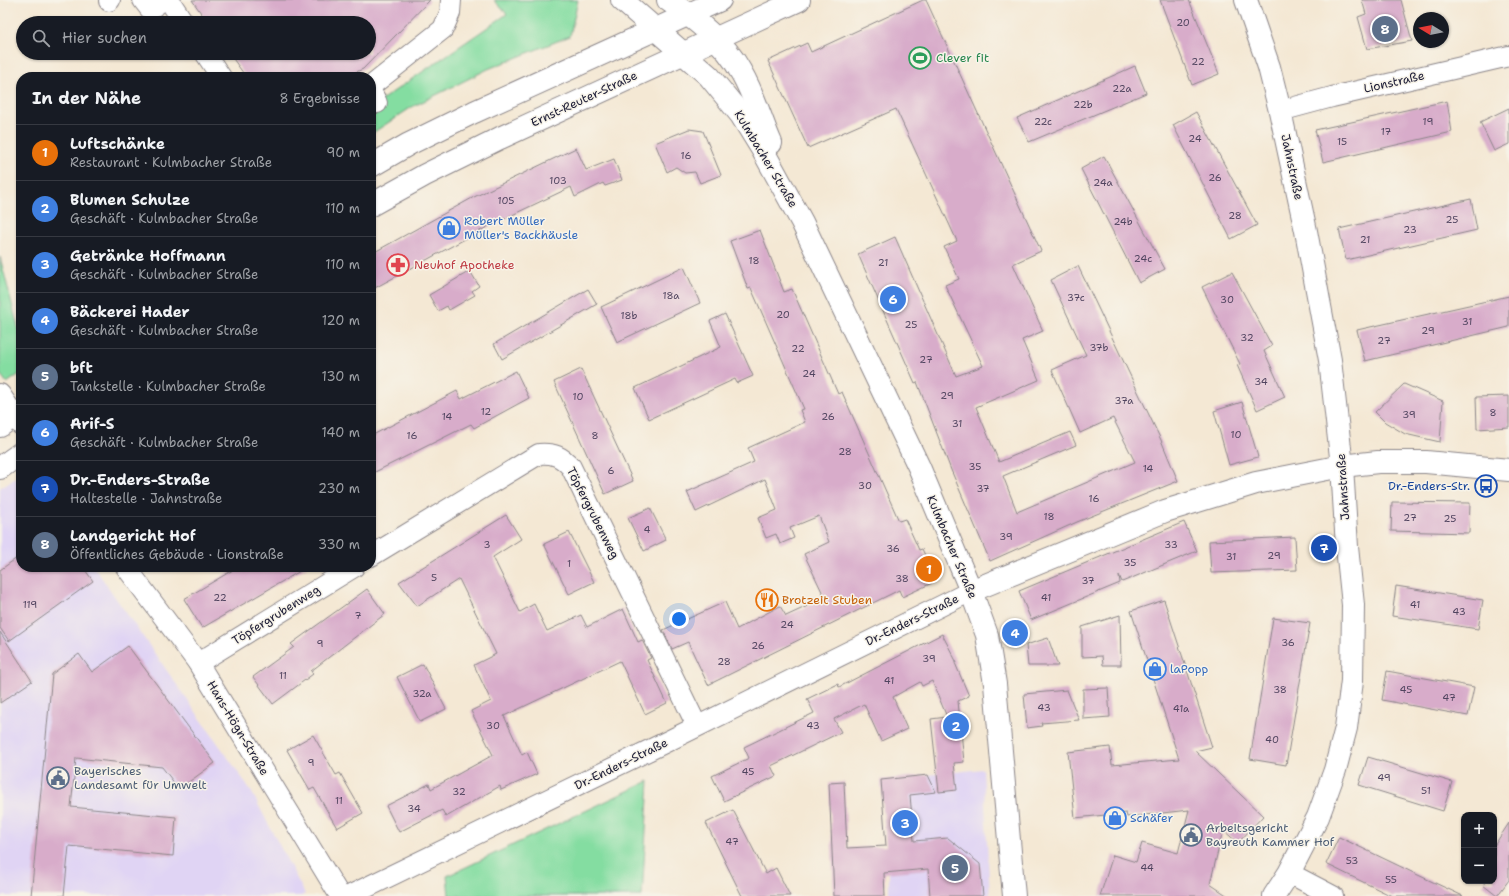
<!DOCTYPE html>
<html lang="de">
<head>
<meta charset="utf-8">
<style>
  :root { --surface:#171b24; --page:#242831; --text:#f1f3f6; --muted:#9ea1a6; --line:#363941; --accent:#0b8043 }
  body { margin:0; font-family:"Shantell Sans",sans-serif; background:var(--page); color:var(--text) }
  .controls { position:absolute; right:12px; bottom:12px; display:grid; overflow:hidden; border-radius:8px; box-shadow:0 1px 3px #0004 }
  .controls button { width:36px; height:36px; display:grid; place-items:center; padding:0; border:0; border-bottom:1px solid var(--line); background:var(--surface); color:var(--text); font:20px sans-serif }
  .compass { position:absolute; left:1413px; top:12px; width:36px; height:36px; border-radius:50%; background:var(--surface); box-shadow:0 1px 3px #0004; rotate:280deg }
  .you { position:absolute; left:679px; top:619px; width:14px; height:14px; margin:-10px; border:3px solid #fff; border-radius:50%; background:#1a73e8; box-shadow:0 0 0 6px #1a73e833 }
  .badge { display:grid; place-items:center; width:26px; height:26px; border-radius:50%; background:var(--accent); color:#fff; font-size:13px; font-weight:700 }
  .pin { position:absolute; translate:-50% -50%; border:2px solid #fff; box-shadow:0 1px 4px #0006 }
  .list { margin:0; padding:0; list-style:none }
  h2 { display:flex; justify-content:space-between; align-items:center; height:52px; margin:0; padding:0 16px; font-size:17px }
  h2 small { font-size:13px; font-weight:400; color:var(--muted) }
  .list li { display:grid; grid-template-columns:26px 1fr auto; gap:12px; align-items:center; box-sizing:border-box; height:56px; padding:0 16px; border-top:1px solid var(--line) }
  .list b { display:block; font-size:15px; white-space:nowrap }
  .list p { margin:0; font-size:13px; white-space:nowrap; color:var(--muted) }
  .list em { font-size:13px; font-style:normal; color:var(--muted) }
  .icon { flex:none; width:22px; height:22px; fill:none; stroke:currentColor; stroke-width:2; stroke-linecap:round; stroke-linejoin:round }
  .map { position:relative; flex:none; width:1509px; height:896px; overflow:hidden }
  .search { position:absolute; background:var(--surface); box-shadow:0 1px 3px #0004; left:16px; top:16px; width:360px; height:44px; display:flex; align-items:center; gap:10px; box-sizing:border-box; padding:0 14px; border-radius:22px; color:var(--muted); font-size:15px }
  .panel { position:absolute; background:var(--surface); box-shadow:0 1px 3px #0004; left:16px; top:72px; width:360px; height:500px; border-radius:16px }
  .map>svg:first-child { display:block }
  .built { fill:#e0d4f4 }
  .green { fill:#84dda1; stroke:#53806e }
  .building { fill:#d8acca }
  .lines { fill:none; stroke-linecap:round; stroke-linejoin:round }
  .minor-casing { stroke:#8b8588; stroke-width:22 }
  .major-casing { stroke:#8b8588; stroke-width:24 }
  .minor { stroke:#fff; stroke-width:20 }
  .major { stroke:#fff; stroke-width:22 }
  .labels { text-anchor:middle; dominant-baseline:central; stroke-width:3; stroke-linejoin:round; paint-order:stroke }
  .number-label { font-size:10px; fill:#50445f }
  .leisure-label { font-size:12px; fill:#27864d; stroke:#f7f3e8; text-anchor:start }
  .street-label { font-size:12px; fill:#22223b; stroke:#f7f3e8 }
  .shop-label { font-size:12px; fill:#366cbe; stroke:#f7f3e8; text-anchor:start }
  .health-label { font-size:12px; fill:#be3a42; stroke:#f7f3e8; text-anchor:start }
  .transit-label { font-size:12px; fill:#164399; stroke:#f7f3e8; text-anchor:end }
  .food-label { font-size:12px; fill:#c56008; stroke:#f7f3e8; text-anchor:start }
  .service-label { font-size:12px; fill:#4e5e75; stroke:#f7f3e8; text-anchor:start }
</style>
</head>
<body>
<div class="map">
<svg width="1509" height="896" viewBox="0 0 1509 896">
  <rect width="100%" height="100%" fill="#f7f3e8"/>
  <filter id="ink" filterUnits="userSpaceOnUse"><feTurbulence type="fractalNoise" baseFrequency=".025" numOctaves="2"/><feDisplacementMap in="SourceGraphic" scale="8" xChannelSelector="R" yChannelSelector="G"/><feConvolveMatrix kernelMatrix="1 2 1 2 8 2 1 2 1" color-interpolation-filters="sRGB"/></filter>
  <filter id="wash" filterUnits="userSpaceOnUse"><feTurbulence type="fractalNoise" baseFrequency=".012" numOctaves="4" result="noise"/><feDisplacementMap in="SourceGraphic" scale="16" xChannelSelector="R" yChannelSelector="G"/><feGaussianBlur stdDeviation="0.9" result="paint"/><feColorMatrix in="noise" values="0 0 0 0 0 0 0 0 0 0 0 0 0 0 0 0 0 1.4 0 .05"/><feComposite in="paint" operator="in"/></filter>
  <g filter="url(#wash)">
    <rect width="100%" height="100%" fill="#f4e8d4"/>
    <g class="built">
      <path d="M21 474V567H94L250 789 305 894 301 896H0V488Z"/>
      <path d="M983 769 990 896H889V872L881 780Z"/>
    </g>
    <g class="green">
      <path d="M494 0H578L570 36 488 69 412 107 371 134V107L507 14Z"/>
      <path d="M0 257 21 339V373L7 383 0 374Z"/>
      <path d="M649 781 642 896H449L447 876Z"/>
    </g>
    <g id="blocks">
      <g class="building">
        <path d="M192 0H430L363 69 345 77H246L229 53H369V23H208Z"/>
        <path d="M923 0H926L1041 251 1013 264 1043 331 1022 340 1039 380 976 407 999 462 1070 432 1076 445 1003 476 1017 512 1135 462 1113 418 1080 433 1052 370 1086 355 1051 280 1078 266 1161 440 1178 481 1077 522 990 561 951 470 917 382 915 383 858 254 895 237 956 376 983 366 945 285 959 279 944 247 957 241 896 109 808 148 768 61 807 43 811 52Z"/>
        <path d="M1160 0H1189L1219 74 1192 85Z"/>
        <path d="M1362 0H1401L1412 41 1367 49 1358 17 1366 14Z"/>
        <path d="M1135 66 1146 93 1029 142 1017 118Z"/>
        <path d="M1447 101 1452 132 1323 162 1315 130Z"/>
        <path d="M1509 108V144L1494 151 1480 122Z"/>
        <path d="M1196 112 1257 225 1231 239 1173 125Z"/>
        <path d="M689 129 703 131 721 175 700 183 695 172 685 173 676 167 667 172 655 143Z"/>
        <path d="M576 148 586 170 614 159 622 180 605 186 603 183 575 197 571 187 489 226 371 290V254L474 197Z"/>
        <path d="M1104 156 1165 269 1139 283 1081 169Z"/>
        <path d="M1471 199 1477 230 1346 260 1339 229Z"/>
        <path d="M760 230 784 292 792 289 838 394 842 392 899 521 905 519 919 550 922 549 933 572 928 575 932 583 902 597 899 590 708 685 688 642 672 649 663 630 725 602 737 629 780 606 786 616 825 598 804 554 829 542 819 516 790 528 794 538 780 544 776 534 766 538 758 518 777 510 765 479 696 512 687 492 754 462 748 448 805 422 800 410 804 409 751 288 748 289 730 241Z"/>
        <path d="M684 267 700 303 617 342 601 307Z"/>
        <path d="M470 271 479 286 472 291 475 295 449 310 447 306 438 311 429 295Z"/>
        <path d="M1232 272 1272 346 1264 351 1285 397 1257 410 1237 365 1240 364 1202 287Z"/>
        <path d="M588 289 597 304 502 359 494 344Z"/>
        <path d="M1509 296V327L1365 361 1357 330Z"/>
        <path d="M725 314 753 376 737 383 735 379 649 419 635 388 721 347 710 321Z"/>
        <path d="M581 369 633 481 605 494 554 382Z"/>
        <path d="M516 371 529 398 474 428 471 424 371 474V436L457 391 461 399Z"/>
        <path d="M1404 384 1443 401 1440 442 1405 434 1385 422 1375 412Z"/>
        <path d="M1509 396V427L1477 429 1476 397Z"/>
        <path d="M1242 402 1258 457 1229 465 1214 411Z"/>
        <path d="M1392 502 1470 503 1469 533 1391 531Z"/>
        <path d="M650 508 666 540 644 551 628 518Z"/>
        <path d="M506 515 521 539 493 557 520 612 534 604 547 631 581 615 587 627 623 609 638 642 642 640 651 658 647 660 667 703 645 714 620 661 504 716 522 755 527 752 537 774 501 790 500 786 446 817 442 810 399 832 386 806 429 784 431 789 493 755 471 711 491 701 474 665 496 654 459 579 417 606 399 582Z"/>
        <path d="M1184 522 1197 551 1122 582 1119 575 1120 583 1031 620 1019 591Z"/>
        <path d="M569 532 594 582 569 594 544 544Z"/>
        <path d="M1295 537 1297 570 1211 573 1209 541Z"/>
        <path d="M21 555V567H83L93 581 9 641 0 628V570Z"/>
        <path d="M238 567H307L202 628 184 599Z"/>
        <path d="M1396 586 1483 600 1478 629 1392 616Z"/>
        <path d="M367 589 385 614 311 671 313 674 273 704 253 677 294 647 291 644Z"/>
        <path d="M1164 600 1212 747 1195 751 1263 816 1238 843 1223 830 1210 884 1228 896H1100L1113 855 1136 862 1142 843 1178 853 1189 810 1127 817 1126 813 1075 818 1068 752 1110 747 1112 765 1179 759 1131 611Z"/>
        <path d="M1120 615 1121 665H1103L1102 656 1082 657V627Z"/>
        <path d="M1273 618 1310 623 1286 765 1250 759Z"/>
        <path d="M0 632 32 681 0 703Z"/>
        <path d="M942 634 957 663H955L969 696 958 701 964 762 954 763 957 790 939 792 931 719 947 717 932 681 922 686 920 682 893 697 907 729 881 741 864 704 834 719 841 732 771 766 776 776 724 801 712 776 749 758 744 747 814 713 807 699 838 684 839 687Z"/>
        <path d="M1048 638 1058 666H1028L1026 645Z"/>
        <path d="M128 646 215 763 179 789 162 767 76 758 71 807 176 817 173 856 69 846 64 896H31L52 674 79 654 92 672Z"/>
        <path d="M423 664 446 709 420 722 397 677Z"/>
        <path d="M1387 671 1474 687 1468 716 1382 700Z"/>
        <path d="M1108 688 1110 717 1083 719V689Z"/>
        <path d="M1067 690 1079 720 1041 723 1042 726 1027 728 1024 694Z"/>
        <path d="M313 735 336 775 340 773 363 813 337 828 314 788 310 790 287 750Z"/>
        <path d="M1368 757 1452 782 1443 811 1359 785Z"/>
        <path d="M928 775 936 792 910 795 914 841 948 838 980 864 983 896H930L928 869 884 873 885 896H834L829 783 844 782 847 848 886 846 881 780Z"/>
        <path d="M733 810 766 874 776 868 790 896H742L706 823Z"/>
        <path d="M1509 823V880L1497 896 1483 885 1486 881H1494V846Z"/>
        <path d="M1339 837 1418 875 1463 896H1392L1365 883 1326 864Z"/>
      </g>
    </g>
  </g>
  <g filter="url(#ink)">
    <use href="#blocks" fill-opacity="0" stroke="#8b8588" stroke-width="1"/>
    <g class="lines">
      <g class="minor-casing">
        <g id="minor">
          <path d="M143 0 150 9 163 0"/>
          <path d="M169 0 184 23"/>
          <path d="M109 1 110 0"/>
          <path d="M205 53 221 77"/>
          <path d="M371 86 443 29 450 13 451 0"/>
          <path d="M371 91 377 103"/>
          <path d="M1280 111 1332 97 1509 56"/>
          <path d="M0 394 21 425"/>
          <path d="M371 556 539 454C554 453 561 456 571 467L697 726"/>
          <path d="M126 567 198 663 340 896"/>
          <path d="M198 663 354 567"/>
          <path d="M1289 873 1333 896"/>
          <path d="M349 896 664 743 971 591"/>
        </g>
      </g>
      <g class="major-casing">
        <g id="major">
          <path d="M622 0 709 76 741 115 762 149 802 222 919 467 971 591 987 635 995 684 1014 896"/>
          <path d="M668 0C695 19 725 42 741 72 754 94 761 120 771 143"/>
          <path d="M1246 0 1269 67 1280 111 1306 231 1330 360 1342 466 1347 547 1353 605 1352 681 1346 728 1335 770 1318 817 1289 873 1274 896"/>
          <path d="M371 166 409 144 474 112 720 0"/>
          <path d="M371 205 425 175 500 138 799 0"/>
          <path d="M0 426 21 411"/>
          <path d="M0 468 21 453"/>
          <path d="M971 591 1165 511 1256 483 1342 466 1378 462H1426L1509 470"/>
        </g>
      </g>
      <use href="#minor" class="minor"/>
      <use href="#major" class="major"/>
    </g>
  </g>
  <defs>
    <g id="stadium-ring" transform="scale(1.15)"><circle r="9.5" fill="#f7f3e8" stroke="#2e9e5b" stroke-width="1.5"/><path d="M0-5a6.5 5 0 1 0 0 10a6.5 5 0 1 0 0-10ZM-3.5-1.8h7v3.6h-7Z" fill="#2e9e5b"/></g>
    <g id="shop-ring" transform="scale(1.15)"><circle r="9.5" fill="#f7f3e8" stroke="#3f7fe0" stroke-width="1.5"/><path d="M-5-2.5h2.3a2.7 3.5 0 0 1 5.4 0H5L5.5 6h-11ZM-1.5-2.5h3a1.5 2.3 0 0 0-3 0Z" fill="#3f7fe0"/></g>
    <g id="pharmacy-ring" transform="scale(1.15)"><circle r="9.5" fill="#f7f3e8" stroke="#e0444e" stroke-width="1.5"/><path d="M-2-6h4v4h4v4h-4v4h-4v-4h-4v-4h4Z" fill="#e0444e"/></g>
    <g id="bus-ring" transform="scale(1.15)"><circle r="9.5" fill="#f7f3e8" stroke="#1a4fb4" stroke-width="1.5"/><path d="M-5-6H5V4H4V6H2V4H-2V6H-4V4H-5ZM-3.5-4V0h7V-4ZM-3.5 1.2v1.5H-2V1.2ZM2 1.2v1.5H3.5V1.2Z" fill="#1a4fb4"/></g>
    <g id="restaurant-ring" transform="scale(1.15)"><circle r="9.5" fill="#f7f3e8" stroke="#e8710a" stroke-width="1.5"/><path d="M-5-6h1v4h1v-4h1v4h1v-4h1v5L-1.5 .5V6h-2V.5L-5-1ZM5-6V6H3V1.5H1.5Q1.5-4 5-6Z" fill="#e8710a"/></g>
    <g id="civic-ring" transform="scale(1.15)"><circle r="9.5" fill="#f7f3e8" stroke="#5c6f8a" stroke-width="1.5"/><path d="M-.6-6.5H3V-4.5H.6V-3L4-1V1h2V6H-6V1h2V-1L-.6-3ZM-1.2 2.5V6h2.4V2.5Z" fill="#5c6f8a"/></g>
  </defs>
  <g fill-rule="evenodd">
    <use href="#stadium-ring" x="920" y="58"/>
    <use href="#shop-ring" x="449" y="228"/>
    <use href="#pharmacy-ring" x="398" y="265"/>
    <use href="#bus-ring" x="1486" y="486"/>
    <use href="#restaurant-ring" x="767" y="600"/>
    <use href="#shop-ring" x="1155" y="669"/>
    <use href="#civic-ring" x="58" y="778"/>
    <use href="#shop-ring" x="1115" y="818"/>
    <use href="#civic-ring" x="1191" y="835"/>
  </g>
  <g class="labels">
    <g class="number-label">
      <text x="1183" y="22">20</text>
      <text x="1198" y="61">22</text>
      <text x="1122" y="88">22a</text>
      <text x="1083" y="104">22b</text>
      <text x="1043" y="121">22c</text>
      <text x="1428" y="121">19</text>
      <text x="1386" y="131">17</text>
      <text x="1195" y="138">24</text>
      <text x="1342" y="141">15</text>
      <text x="686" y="155">16</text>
      <text x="1215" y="177">26</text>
      <text x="558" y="180">103</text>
      <text x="1103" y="182">24a</text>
      <text x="506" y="200">105</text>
      <text x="1235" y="215">28</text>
      <text x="1452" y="219">25</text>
      <text x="1123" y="221">24b</text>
      <text x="1410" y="229">23</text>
      <text x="1365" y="239">21</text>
      <text x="1143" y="258">24c</text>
      <text x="754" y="260">18</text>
      <text x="883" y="262">21</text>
      <text x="671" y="295">18a</text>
      <text x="1076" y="297">37c</text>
      <text x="1227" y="299">30</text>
      <text x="783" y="314">20</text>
      <text x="629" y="315">18b</text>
      <text x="1467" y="321">31</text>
      <text x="911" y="324">25</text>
      <text x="1428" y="330">29</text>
      <text x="1247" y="337">32</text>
      <text x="1384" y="340">27</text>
      <text x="1099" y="347">37b</text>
      <text x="798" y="348">22</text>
      <text x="926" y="359">27</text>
      <text x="809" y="373">24</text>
      <text x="1261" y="381">34</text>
      <text x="947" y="395">29</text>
      <text x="578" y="396">10</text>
      <text x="1124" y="400">37a</text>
      <text x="486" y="411">12</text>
      <text x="1493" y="412">8</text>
      <text x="1409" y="414">39</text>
      <text x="447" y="416">14</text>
      <text x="828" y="416">26</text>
      <text x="957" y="423">31</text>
      <text x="1236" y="434">10</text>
      <text x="412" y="435">16</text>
      <text x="595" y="435">8</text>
      <text x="845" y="451">28</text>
      <text x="975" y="466">35</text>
      <text x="1148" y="468">14</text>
      <text x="611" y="470">6</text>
      <text x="865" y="485">30</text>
      <text x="983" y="488">37</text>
      <text x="1094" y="498">16</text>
      <text x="1049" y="516">18</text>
      <text x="1410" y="517">27</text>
      <text x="1450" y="518">25</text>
      <text x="647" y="529">4</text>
      <text x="1006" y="536">39</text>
      <text x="487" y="544">3</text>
      <text x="1171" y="544">33</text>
      <text x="893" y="548">36</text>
      <text x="1274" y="555">29</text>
      <text x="1231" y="556">31</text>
      <text x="1130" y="562">35</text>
      <text x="569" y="563">1</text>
      <text x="434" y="577">5</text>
      <text x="902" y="578">38</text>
      <text x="1088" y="580">37</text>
      <text x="220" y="597">22</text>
      <text x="1046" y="597">41</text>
      <text x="30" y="604">119</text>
      <text x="1415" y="604">41</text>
      <text x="1459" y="611">43</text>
      <text x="358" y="615">7</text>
      <text x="787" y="624">24</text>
      <text x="1288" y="642">36</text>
      <text x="320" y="643">9</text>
      <text x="758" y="645">26</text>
      <text x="929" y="658">39</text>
      <text x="724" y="661">28</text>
      <text x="283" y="675">11</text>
      <text x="889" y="680">41</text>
      <text x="1280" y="689">38</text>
      <text x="1406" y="689">45</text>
      <text x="422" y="693">32a</text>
      <text x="1449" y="697">47</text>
      <text x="1044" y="707">43</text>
      <text x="1181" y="708">41a</text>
      <text x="493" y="725">30</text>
      <text x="813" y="725">43</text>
      <text x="1272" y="739">40</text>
      <text x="311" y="762">9</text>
      <text x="748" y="771">45</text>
      <text x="1384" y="777">49</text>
      <text x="1426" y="790">51</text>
      <text x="459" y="791">32</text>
      <text x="339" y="800">11</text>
      <text x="414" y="808">34</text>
      <text x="732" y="841">47</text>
      <text x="1352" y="860">53</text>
      <text x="1147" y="867">44</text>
      <text x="1391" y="879">55</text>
    </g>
    <g class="leisure-label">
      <text x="936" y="58">Clever fit</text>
    </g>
    <g class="street-label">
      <text transform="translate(1394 82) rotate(-13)">Lionstraße</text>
      <text transform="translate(584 99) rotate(-25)">Ernst-Reuter-Straße</text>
      <text transform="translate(766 159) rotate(59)">Kulmbacher Straße</text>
      <text transform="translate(1292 167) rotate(78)">Jahnstraße</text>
      <text transform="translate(1343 487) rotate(-94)">Jahnstraße</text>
      <text transform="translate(593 513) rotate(63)">Töpfergrubenweg</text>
      <text transform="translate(952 547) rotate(67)">Kulmbacher Straße</text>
      <text transform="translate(276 615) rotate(-32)">Töpfergrubenweg</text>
      <text transform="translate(912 620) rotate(-26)">Dr.-Enders-Straße</text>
      <text transform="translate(238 728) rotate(59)">Hans-Högn-Straße</text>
      <text transform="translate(621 764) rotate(-26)">Dr.-Enders-Straße</text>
    </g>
    <g class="shop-label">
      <text x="464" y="221">Robert Müller<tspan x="464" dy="14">Müller's Backhäusle</tspan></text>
      <text x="1170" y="669">laPopp</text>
      <text x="1130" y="818">Schäfer</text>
    </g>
    <g class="health-label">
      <text x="414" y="265">Neuhof Apotheke</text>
    </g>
    <g class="transit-label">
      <text x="1470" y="486">Dr.-Enders-Str.</text>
    </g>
    <g class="food-label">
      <text x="782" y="600">Brotzeit Stuben</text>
    </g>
    <g class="service-label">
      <text x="74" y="771">Bayerisches<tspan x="74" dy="14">Landesamt für Umwelt</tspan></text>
      <text x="1206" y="828">Arbeitsgericht<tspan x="1206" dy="14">Bayreuth Kammer Hof</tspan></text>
    </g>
  </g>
</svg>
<div class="controls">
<button>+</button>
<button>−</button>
</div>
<svg class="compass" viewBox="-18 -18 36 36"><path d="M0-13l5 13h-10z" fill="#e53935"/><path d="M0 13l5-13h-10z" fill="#9ea1a6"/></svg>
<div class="you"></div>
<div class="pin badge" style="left:929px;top:569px;background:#e8710a">1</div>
<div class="pin badge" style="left:956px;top:726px;background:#3f7fe0">2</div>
<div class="pin badge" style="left:905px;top:823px;background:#3f7fe0">3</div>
<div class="pin badge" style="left:1015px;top:633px;background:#3f7fe0">4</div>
<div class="pin badge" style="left:955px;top:868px;background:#5c6f8a">5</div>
<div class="pin badge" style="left:893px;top:299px;background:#3f7fe0">6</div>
<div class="pin badge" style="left:1324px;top:548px;background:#1a4fb4">7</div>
<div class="pin badge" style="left:1385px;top:29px;background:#5c6f8a">8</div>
<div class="search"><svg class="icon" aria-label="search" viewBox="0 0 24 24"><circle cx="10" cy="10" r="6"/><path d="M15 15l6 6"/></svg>Hier suchen</div>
<section class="panel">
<h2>In der Nähe<small>8 Ergebnisse</small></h2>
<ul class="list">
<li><span class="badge" style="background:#e8710a">1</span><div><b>Luftschänke</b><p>Restaurant · Kulmbacher Straße</p></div><em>90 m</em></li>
<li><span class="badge" style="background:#3f7fe0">2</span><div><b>Blumen Schulze</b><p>Geschäft · Kulmbacher Straße</p></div><em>110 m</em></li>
<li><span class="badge" style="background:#3f7fe0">3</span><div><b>Getränke Hoffmann</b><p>Geschäft · Kulmbacher Straße</p></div><em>110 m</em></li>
<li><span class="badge" style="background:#3f7fe0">4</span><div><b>Bäckerei Hader</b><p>Geschäft · Kulmbacher Straße</p></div><em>120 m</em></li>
<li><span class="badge" style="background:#5c6f8a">5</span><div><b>bft</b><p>Tankstelle · Kulmbacher Straße</p></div><em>130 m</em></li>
<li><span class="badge" style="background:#3f7fe0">6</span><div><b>Arif-S</b><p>Geschäft · Kulmbacher Straße</p></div><em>140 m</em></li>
<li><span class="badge" style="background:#1a4fb4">7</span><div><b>Dr.-Enders-Straße</b><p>Haltestelle · Jahnstraße</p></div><em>230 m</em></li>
<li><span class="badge" style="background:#5c6f8a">8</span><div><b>Landgericht Hof</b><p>Öffentliches Gebäude · Lionstraße</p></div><em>330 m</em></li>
</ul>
</section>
</div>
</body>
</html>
